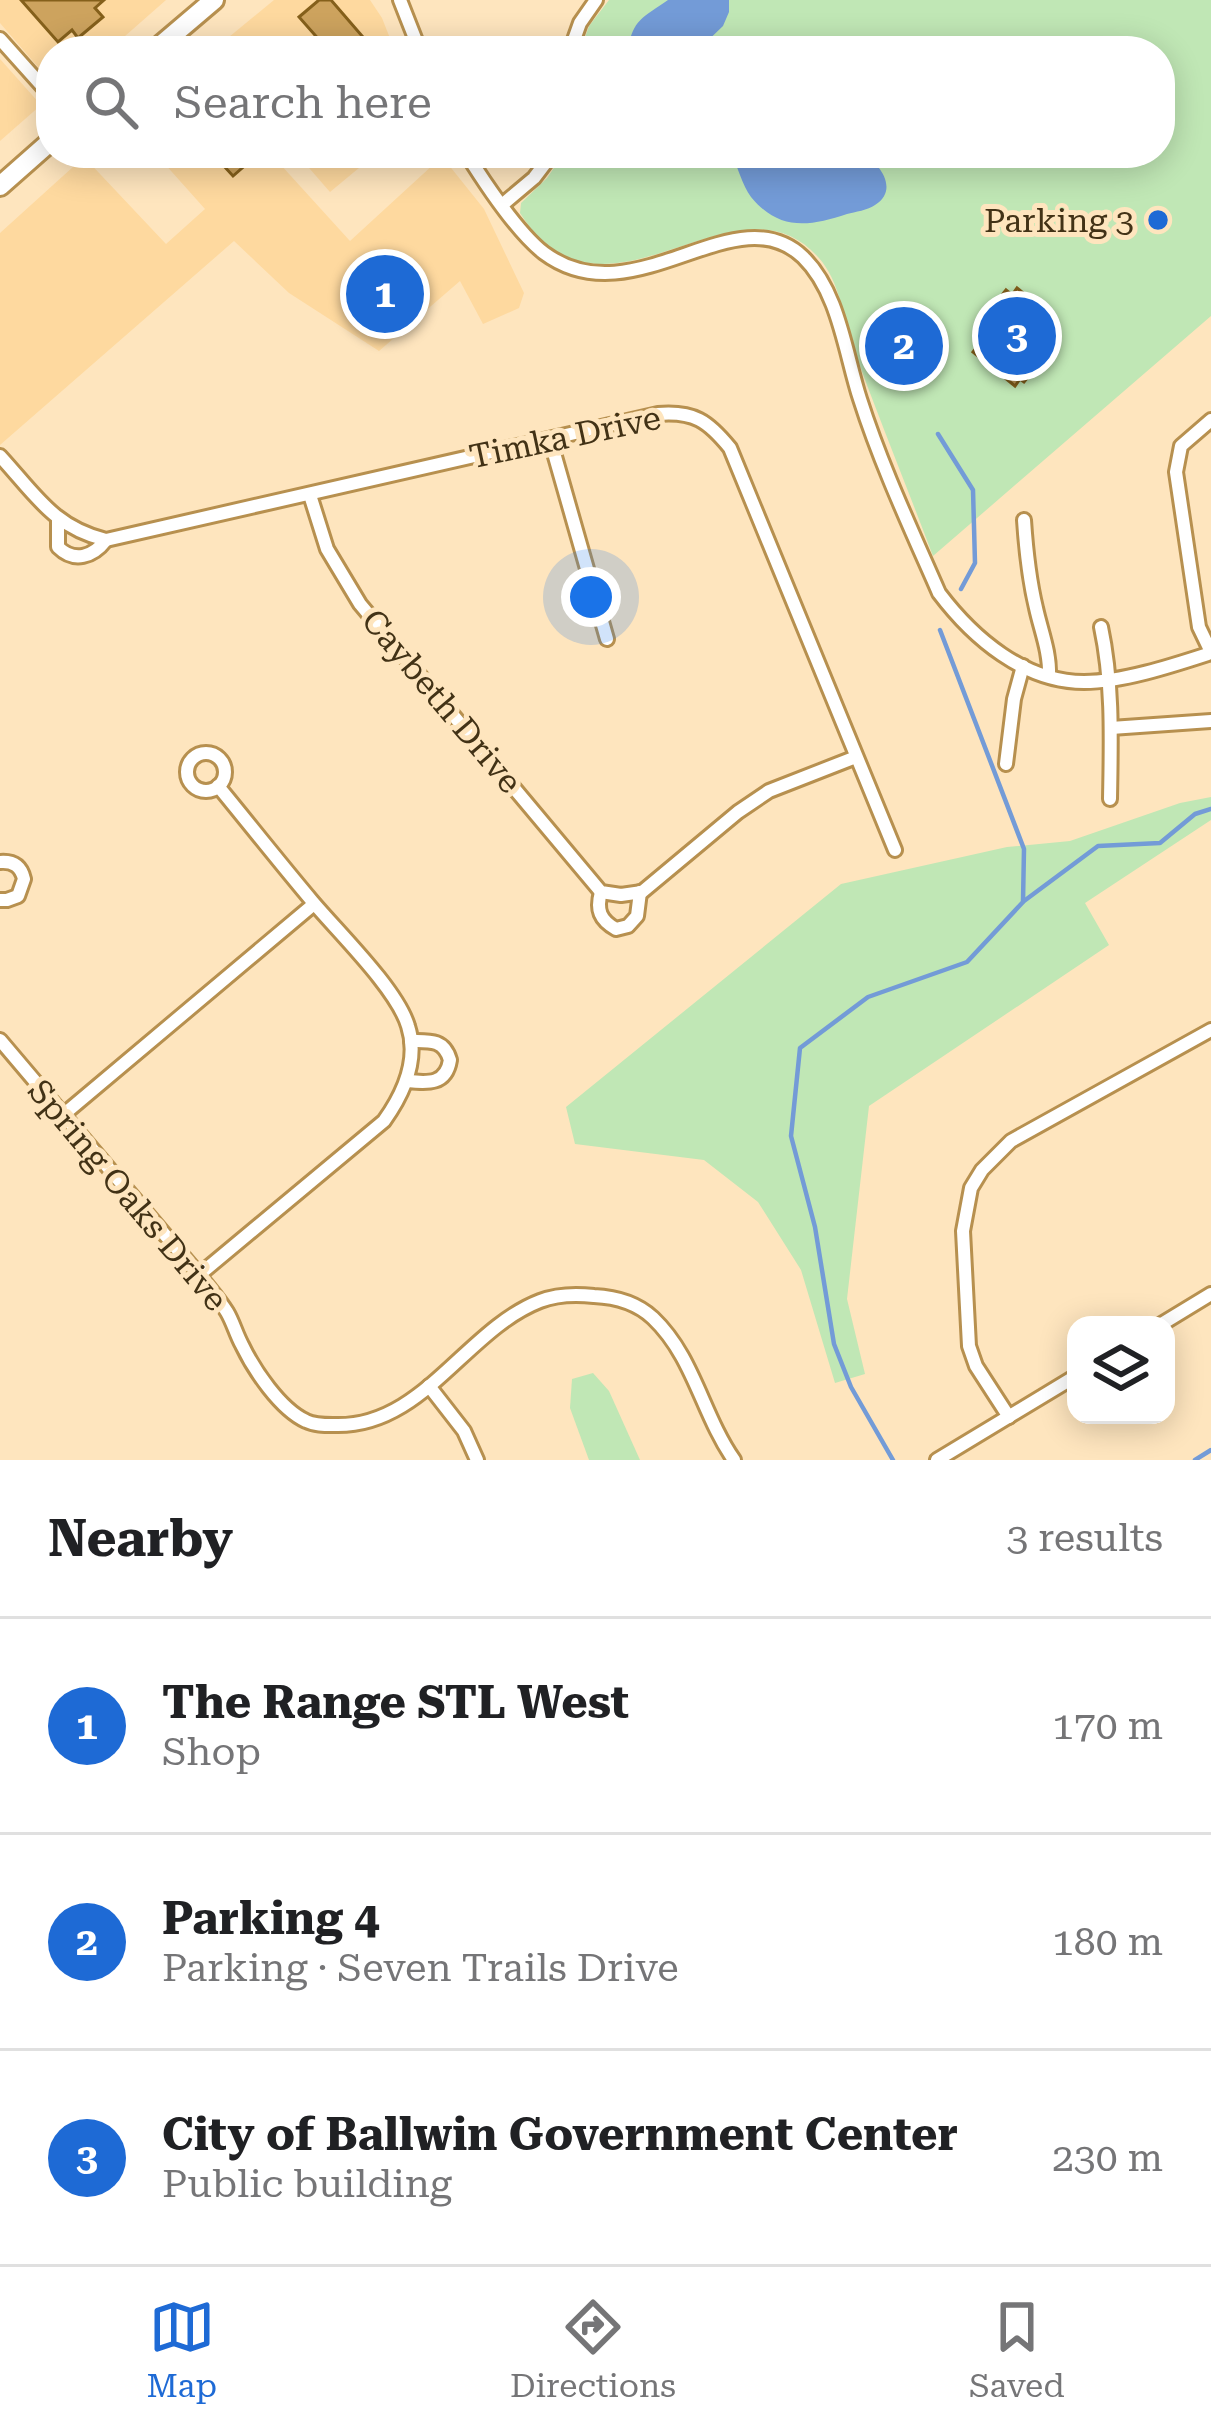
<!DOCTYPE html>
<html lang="en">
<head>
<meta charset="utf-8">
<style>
  :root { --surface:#fff; --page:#f2f2f2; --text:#202124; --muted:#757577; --line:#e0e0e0; --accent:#1e6ad5 }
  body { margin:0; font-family:"Roboto Serif",serif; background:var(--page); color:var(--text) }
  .controls { position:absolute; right:36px; bottom:36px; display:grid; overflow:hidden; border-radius:24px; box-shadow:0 6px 30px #0003 }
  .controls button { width:108px; height:108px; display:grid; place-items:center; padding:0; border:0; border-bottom:3px solid var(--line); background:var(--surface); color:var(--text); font:60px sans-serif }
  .you { position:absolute; left:591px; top:597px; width:42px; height:42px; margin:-30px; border:9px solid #fff; border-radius:50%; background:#1a73e8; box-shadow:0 0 0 18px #1a73e833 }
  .badge { display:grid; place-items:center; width:78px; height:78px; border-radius:50%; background:var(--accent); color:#fff; font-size:39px; font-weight:700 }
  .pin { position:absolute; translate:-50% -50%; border:6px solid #fff; box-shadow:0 3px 12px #0006 }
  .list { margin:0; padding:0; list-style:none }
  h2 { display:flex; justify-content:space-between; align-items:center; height:156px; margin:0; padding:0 48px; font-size:51px }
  h2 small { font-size:39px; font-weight:400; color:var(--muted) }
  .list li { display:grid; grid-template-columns:78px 1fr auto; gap:36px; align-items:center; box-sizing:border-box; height:216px; padding:0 48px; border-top:3px solid var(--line) }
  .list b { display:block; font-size:45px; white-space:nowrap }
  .list p { margin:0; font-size:39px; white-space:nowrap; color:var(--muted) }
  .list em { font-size:39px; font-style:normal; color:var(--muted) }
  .icon { flex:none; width:66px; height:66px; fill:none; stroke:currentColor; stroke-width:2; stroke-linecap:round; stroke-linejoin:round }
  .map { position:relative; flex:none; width:1211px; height:1460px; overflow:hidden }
  .search { position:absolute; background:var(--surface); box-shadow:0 6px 30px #0003; left:36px; right:36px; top:36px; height:132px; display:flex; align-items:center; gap:30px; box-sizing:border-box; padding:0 42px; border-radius:48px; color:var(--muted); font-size:45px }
  .sheet { height:804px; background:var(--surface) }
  nav { display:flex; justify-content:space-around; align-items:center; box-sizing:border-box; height:168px; border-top:3px solid var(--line); background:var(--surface); font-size:33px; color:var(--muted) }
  nav a { display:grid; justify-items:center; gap:6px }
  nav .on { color:var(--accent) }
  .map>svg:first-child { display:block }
  .built { fill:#fed99f }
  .green { fill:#c0e7b5 }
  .water { fill:#739bd7 }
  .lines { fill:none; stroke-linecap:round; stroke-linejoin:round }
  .stream { stroke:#739bd7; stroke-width:4.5 }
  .building { fill:#cda35e; stroke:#85601b; stroke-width:3 }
  .minor-casing { stroke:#b7904f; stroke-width:18 }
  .trunk-casing { stroke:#b7904f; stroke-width:24 }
  .minor { stroke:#fff; stroke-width:12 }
  .trunk { stroke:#fff; stroke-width:18 }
  .poi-dot { fill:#1e6ad5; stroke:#fee5be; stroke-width:4.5 }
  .labels { text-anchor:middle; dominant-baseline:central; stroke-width:10; stroke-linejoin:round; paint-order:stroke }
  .poi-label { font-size:33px; fill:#423216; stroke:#fee5be; text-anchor:end }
  .street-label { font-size:33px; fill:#423216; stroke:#fee5be }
</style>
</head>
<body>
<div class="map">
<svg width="1211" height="1460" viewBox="0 0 1211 1460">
  <rect width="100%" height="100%" fill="#fee5be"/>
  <g class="built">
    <path d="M0 0H166L108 51H51V82L0 23Z"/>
    <path d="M274 0H370L382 18 395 51H212Z"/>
    <path d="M0 59 41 105 0 141Z"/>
    <path d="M155 153H270L350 241 435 163 448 164 484 209 524 293 519 308 483 324 460 281 379 351 289 293 234 241 0 445V233L84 157 166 244 205 209Z"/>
    <path d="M296 153H377L330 192Z"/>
  </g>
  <g class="green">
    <path d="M609 0H1211V316L933 556C907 487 879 419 854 350 843 320 841 282 818 257 734 164 603 347 520 213L521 203 547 178 564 153H1160V51H580L589 26Z"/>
    <path d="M1211 797V820L1085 903 1109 945 869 1106 847 1299 865 1374 835 1383 801 1270 758 1202 704 1160 575 1144 566 1107 841 884 1007 847 1070 841 1180 803Z"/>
    <path d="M593 1373 609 1391 640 1460H589L570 1408 572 1379Z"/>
  </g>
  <g class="water">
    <path d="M668 0H729V12L723 26 697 51H628C632 19 644 17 668 0Z"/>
    <path d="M731 153H861C879 162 900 189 875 205 868 210 855 212 847 214 810 226 780 232 751 197 742 185 738 167 731 153Z"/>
  </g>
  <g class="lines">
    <g class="stream">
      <path d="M938 434 973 490 975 563 961 589"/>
      <path d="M1024 901 1098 846 1160 843 1195 814 1211 809"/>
      <path d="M893 1460 851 1387 834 1344 815 1227 791 1136 800 1048 868 997 967 962 1023 902 1024 849 940 630"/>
      <path d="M1195 1460 1211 1450"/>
    </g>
  </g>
  <g class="building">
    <path d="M21 0H104L95 8 103 17 78 38 72 30 58 42Z"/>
    <path d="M319 0H331L375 51H329L299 17Z"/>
    <path d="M212 153H243L250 161 233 176Z"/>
    <path d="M1017 288 1033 301 1025 311 1059 339 1024 382 1020 379 1015 386 973 352 980 343 975 340 985 327 980 323 1006 290 1012 295Z"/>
  </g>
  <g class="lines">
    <g class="minor-casing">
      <g id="minor">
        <path d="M400 0 420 51"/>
        <path d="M0 39 51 96"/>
        <path d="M570 51 580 23 596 0"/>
        <path d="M466 153C484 182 518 233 544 253 634 320 735 192 803 257 839 292 845 353 860 399 881 465 911 529 939 593 973 638 1024 682 1084 682 1123 682 1174 665 1211 653"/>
        <path d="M503 204 534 178 553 153"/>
        <path d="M1211 420 1181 446 1176 472 1199 627 1211 652"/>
        <path d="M550 439 607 639"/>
        <path d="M0 456C35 494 53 527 106 540L658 414C694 411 708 421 730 448L895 850"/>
        <path d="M310 495 327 549 360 604 601 892 621 895 642 892 738 812 769 791 856 757"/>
        <path d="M58 520V547C74 563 93 557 106 540"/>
        <path d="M1024 520C1026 550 1029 579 1036 608 1041 631 1050 652 1049 676"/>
        <path d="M1101 627C1113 683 1111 741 1110 799"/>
        <path d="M1111 728 1211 721"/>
        <circle cx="206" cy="772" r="19"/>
        <path d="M1006 764 1014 699 1023 666"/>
        <path d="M0 862C13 861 21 866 24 879L18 896 7 900H0"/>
        <path d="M601 892C596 910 600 920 616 929L628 926 637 916 640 892"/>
        <path d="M0 1040 199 1275C208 1287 219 1299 227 1312 233 1322 236 1334 242 1345 254 1370 280 1409 306 1421 314 1425 324 1425 333 1425 422 1429 465 1330 540 1301 558 1294 576 1294 594 1296 616 1297 637 1303 653 1318 694 1357 702 1414 734 1460"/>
        <path d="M407 1081C428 1083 446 1085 450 1060 444 1039 429 1041 411 1041"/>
        <path d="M63 1115 314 904"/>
        <path d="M199 1275 384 1121C404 1093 419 1060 408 1026 397 989 338 932 312 901 280 863 250 825 218 786"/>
        <path d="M1160 1325 1211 1294"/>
        <path d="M429 1386 464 1431 477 1460"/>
        <path d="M1009 1417 976 1366 969 1346 963 1231 971 1188 982 1170 1011 1141 1211 1030"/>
        <path d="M937 1460 1076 1376"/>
      </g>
    </g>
    <g class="trunk-casing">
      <g id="trunk">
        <path d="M154 51 214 0"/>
        <path d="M0 186 51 141"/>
      </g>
    </g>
    <use href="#minor" class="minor"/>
    <use href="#trunk" class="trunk"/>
  </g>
  <circle class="poi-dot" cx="1158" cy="220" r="12"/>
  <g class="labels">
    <g class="poi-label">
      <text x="1134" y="220">Parking 3</text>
    </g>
    <g class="street-label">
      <text transform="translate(565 437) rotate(-12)">Timka Drive</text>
      <text transform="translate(442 701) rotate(50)">Caybeth Drive</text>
      <text transform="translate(128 1195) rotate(50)">Spring Oaks Drive</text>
    </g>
  </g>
</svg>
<div class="controls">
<button><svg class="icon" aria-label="layers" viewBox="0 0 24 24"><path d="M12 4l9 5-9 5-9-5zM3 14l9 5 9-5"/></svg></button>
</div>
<div class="you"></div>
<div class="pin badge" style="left:385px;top:294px">1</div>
<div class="pin badge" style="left:904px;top:346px">2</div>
<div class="pin badge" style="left:1017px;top:336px">3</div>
<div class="search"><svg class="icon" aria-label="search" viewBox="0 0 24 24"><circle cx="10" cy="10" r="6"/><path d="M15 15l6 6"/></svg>Search here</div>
</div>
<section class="sheet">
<h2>Nearby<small>3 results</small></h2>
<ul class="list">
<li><span class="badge">1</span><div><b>The Range STL West</b><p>Shop</p></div><em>170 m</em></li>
<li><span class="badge">2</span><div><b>Parking 4</b><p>Parking · Seven Trails Drive</p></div><em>180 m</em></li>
<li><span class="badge">3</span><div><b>City of Ballwin Government Center</b><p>Public building</p></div><em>230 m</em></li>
</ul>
</section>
<nav>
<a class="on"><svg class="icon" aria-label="map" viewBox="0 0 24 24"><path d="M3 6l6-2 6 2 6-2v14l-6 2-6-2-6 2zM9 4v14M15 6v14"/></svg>Map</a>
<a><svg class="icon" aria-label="directions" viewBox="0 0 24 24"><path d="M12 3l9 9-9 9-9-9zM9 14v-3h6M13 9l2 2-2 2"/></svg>Directions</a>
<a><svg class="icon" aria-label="saved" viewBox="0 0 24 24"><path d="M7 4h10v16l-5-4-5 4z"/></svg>Saved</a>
</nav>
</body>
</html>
